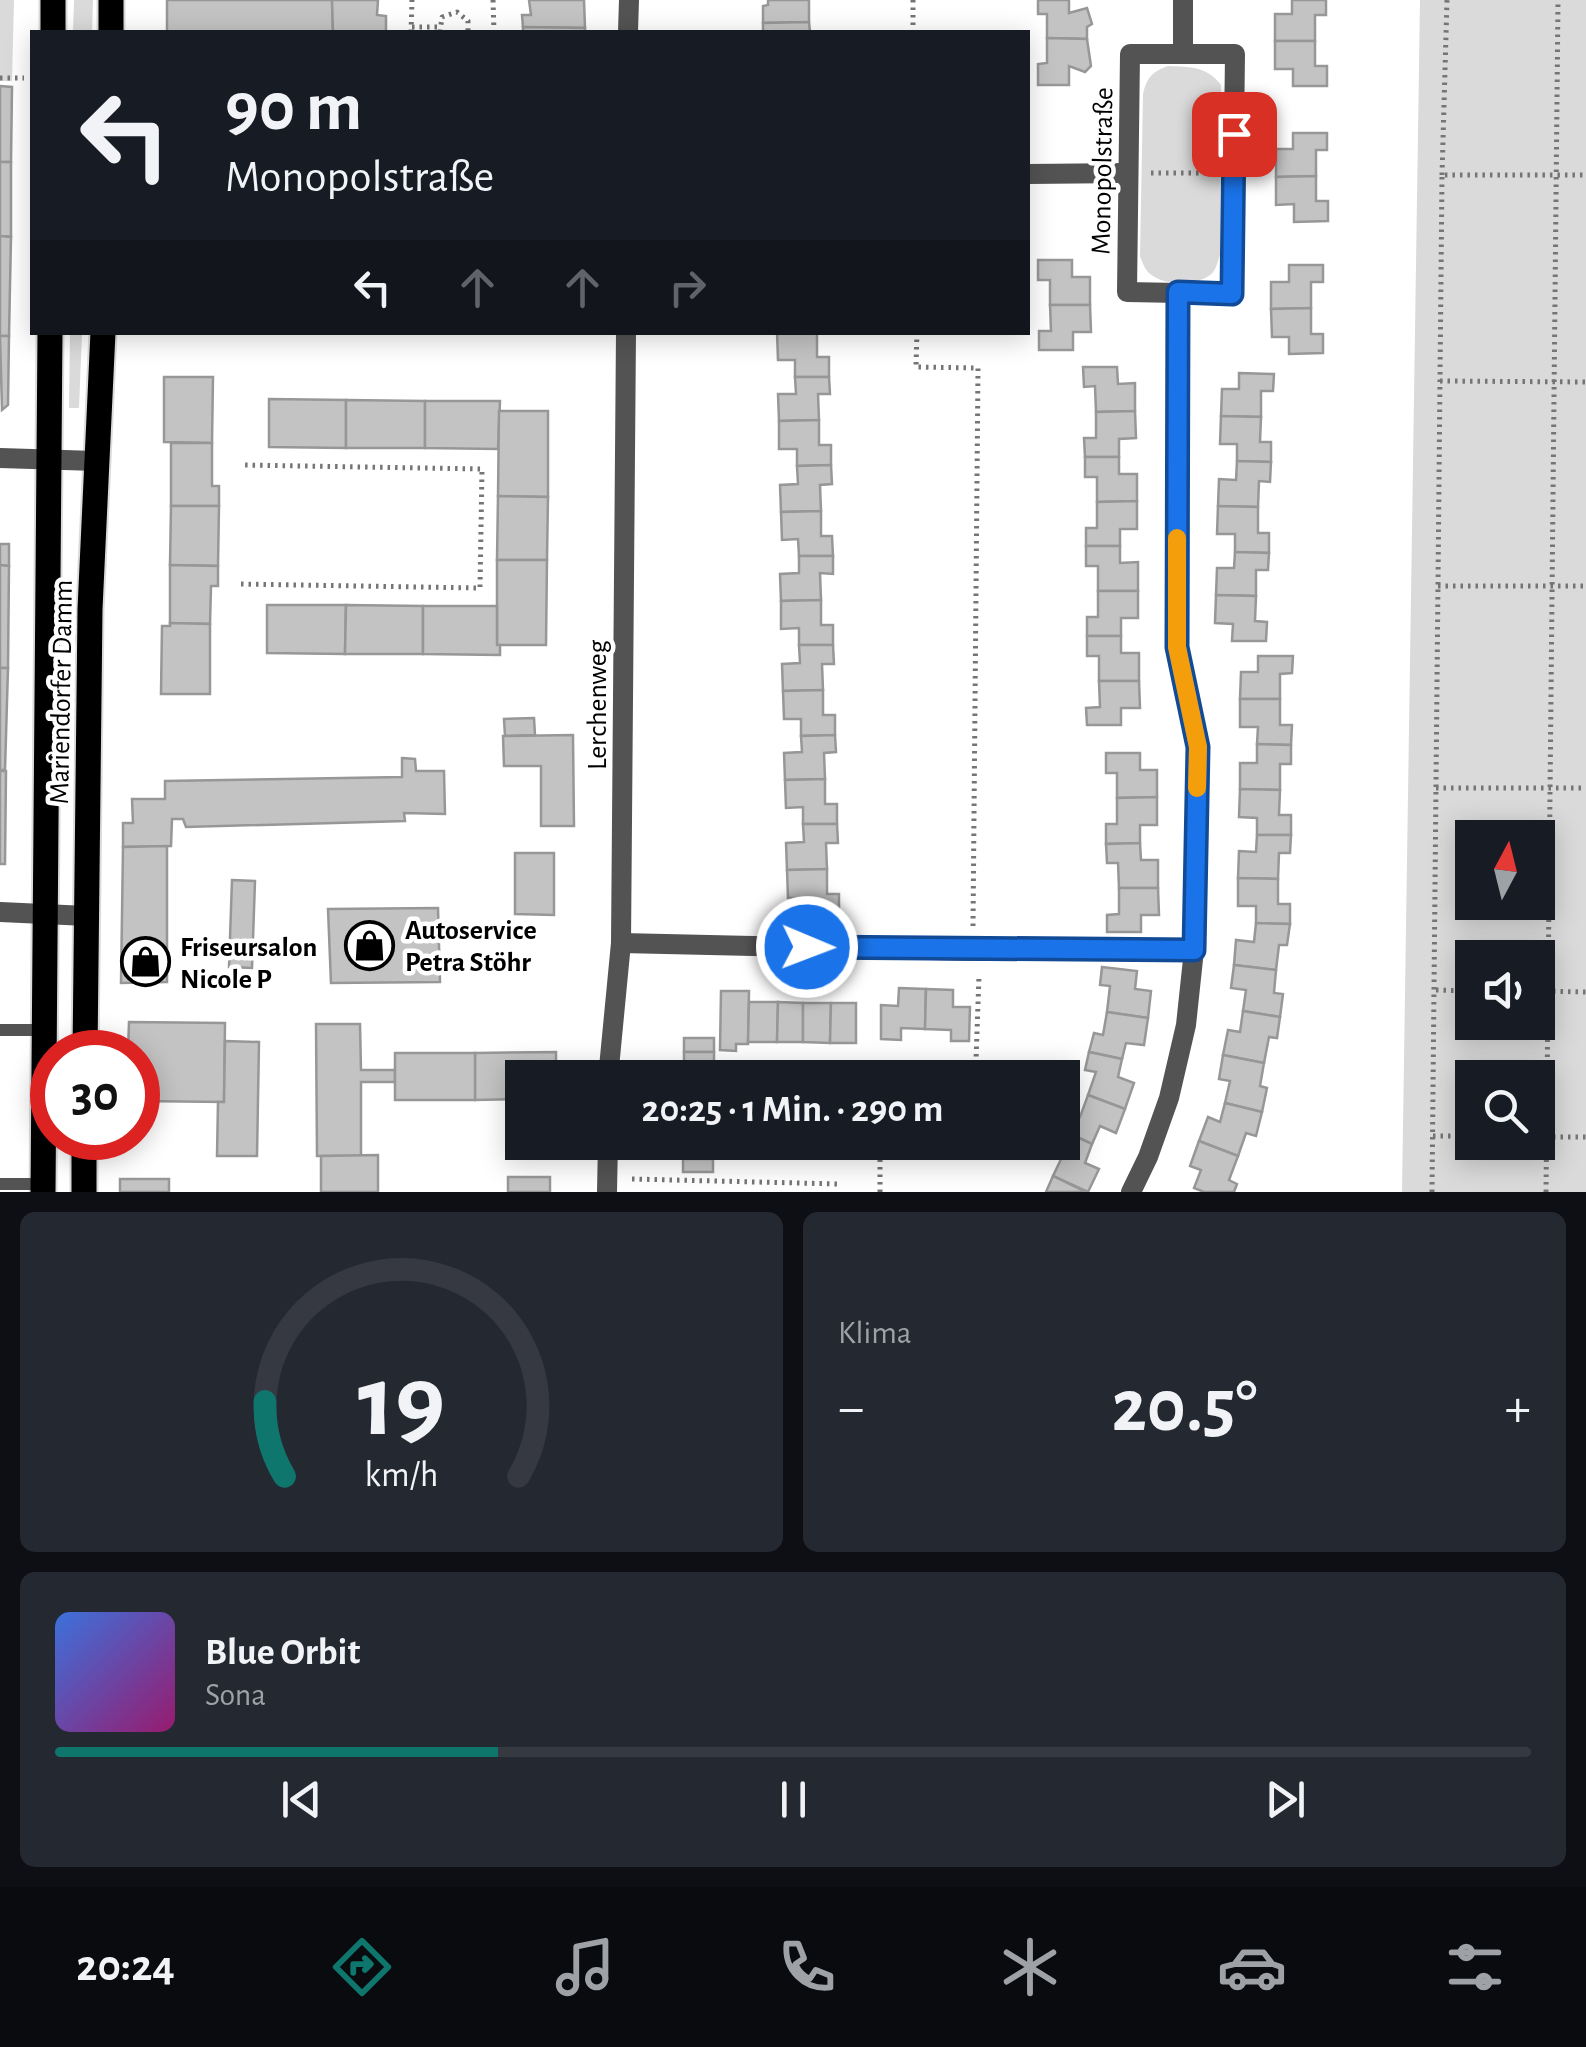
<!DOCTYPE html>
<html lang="de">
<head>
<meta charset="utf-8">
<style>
  body { margin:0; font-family:"Alegreya Sans",sans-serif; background:#242831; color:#f1f3f6; height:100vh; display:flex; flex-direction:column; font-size:38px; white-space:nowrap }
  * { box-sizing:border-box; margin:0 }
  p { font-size:32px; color:#9ea1a6 }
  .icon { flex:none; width:55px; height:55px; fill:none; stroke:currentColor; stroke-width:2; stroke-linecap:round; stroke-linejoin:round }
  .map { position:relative; height:1192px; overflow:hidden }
  .details { display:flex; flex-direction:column; gap:20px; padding:20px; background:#0d0f14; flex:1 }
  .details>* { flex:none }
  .guide { position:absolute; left:30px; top:30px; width:1000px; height:305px; border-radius:0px; box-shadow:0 5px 25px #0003; background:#171b24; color:#f1f3f6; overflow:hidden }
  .needle { width:65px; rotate:7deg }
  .tools { position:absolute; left:1455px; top:820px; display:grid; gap:20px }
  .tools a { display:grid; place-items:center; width:100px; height:100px; border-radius:0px; background:#171b24; box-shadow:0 5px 25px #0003; font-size:50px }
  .speed { position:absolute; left:30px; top:1030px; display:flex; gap:20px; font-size:50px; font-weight:700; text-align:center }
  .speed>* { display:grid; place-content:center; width:130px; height:130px; border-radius:50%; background:#171b24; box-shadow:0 5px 25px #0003; line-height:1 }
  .speed .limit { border:15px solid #d22; background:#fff; color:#111 }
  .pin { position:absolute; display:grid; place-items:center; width:85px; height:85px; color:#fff; margin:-42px; border-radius:20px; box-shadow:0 5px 15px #0006 }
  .me { position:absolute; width:110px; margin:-55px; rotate:91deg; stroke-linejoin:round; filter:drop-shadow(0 0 8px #0008) }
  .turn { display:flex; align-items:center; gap:35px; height:210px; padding:0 30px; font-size:45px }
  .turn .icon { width:130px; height:130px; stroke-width:2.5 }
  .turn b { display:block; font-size:70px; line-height:85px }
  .lanes { display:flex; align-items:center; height:95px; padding:0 30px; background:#0003; justify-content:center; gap:50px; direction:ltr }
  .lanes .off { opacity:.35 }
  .big { font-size:75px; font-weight:600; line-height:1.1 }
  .details .tile { flex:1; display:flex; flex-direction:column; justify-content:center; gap:15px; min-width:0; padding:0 35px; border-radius:15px; background:#242831 }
  .details .dial { align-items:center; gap:0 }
  .dial svg { height:260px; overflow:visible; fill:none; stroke:#363941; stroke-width:7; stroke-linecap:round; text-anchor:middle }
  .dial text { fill:#f1f3f6; stroke:none }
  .song { display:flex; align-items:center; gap:30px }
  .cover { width:120px; height:120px; border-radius:15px; background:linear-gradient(135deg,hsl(220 70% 55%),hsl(320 70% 35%)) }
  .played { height:10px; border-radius:5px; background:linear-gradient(90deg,#0f766e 30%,#363941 30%) }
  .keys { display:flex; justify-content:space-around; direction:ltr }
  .heat { display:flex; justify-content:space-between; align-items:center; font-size:55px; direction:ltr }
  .details .tiles { flex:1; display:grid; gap:20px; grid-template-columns:1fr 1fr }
  .tile:last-child { grid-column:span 2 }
  .trip { position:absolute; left:505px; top:1060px; width:575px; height:100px; border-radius:0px; background:#171b24; box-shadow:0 5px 25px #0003; font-weight:600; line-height:100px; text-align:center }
  .tab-bar { display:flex; height:160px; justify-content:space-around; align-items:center; background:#090b0e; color:#9ea1a6 }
  .tab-bar .icon { width:70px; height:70px }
  .tab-bar .active { color:#0f766e }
  .tab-bar b { font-size:45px; color:#f1f3f6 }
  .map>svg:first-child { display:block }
  .green { fill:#dadada; fill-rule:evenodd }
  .building { fill:#c3c3c3; stroke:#979797; stroke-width:2.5 }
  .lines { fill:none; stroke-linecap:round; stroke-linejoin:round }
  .primary-casing { stroke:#dbdbdb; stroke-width:29 }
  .path { stroke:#757575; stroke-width:5; stroke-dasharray:2.5 5; stroke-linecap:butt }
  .lane { stroke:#535353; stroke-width:12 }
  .street { stroke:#535353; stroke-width:20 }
  .primary { stroke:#000; stroke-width:25 }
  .route-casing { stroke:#114b97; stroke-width:25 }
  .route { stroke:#1a73e8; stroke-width:18 }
  .slow { stroke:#f59e0b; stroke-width:18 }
  .labels { text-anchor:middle; stroke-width:9; stroke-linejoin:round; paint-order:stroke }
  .street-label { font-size:28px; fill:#000; stroke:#fff }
  .poi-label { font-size:28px; font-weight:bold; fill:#000; stroke:#fff; text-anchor:start }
</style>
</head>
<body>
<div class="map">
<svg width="1586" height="1192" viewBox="0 0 1586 1192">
  <rect width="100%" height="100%" fill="#fff"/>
  <g class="green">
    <polygon points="0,0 14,0 12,81 0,81"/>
    <polygon points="74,0 93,0 92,32 73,32"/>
    <path d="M1420 0H1586V1192H1402ZM1472 838H1538V902H1472ZM1472 958H1538V1022H1472ZM1472 1078H1538V1142H1472Z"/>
    <path d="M1168 66C1190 67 1207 66 1221 85L1220 255C1218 260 1217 266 1214 271 1203 286 1167 286 1153 276 1145 271 1143 264 1140 256L1143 94C1147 77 1152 72 1168 66Z"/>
    <polygon points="70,333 82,333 79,408 69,408"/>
  </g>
  <g class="building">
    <polygon points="167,0 332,0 333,32 167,32"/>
    <polygon points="332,0 378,0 377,15 386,16 386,32 333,32"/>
    <polygon points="529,0 584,0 585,28 523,27 522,15 531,15"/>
    <polygon points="768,0 809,0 809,22 763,23 763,6 768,5"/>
    <polygon points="1038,0 1069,0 1069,13 1087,8 1092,24 1087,27 1087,39 1047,38 1047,14 1038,14"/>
    <polygon points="1292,0 1326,0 1326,15 1315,15 1315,41 1275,41 1275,14 1292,14"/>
    <polygon points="809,22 810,32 763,32 763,23"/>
    <polygon points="523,27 585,28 585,32 523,32"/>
    <polygon points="1047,38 1087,39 1091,66 1085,72 1069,66 1069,85 1038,85 1038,64 1047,63"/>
    <polygon points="1275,41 1315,41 1315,66 1327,66 1327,86 1293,86 1293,69 1275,69"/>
    <polygon points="0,86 12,87 11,162 0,162"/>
    <polygon points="1293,133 1327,133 1327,150 1316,150 1316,176 1276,177 1276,149 1293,149"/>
    <polygon points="0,162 11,162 11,237 0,236"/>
    <polygon points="1316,176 1316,201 1328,201 1328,221 1294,222 1294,204 1276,205 1276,177"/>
    <polygon points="0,236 11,237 9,336 0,336"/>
    <polygon points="1038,260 1072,260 1072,277 1090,277 1090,305 1050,305 1050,280 1038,280"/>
    <polygon points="1289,265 1323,265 1323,282 1311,282 1311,308 1271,309 1271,282 1289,282"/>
    <polygon points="1050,305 1090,305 1091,332 1073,332 1073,350 1039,350 1039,331 1051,331"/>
    <polygon points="1311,308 1311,334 1323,334 1323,353 1289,354 1289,337 1272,337 1271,309"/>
    <polygon points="777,332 817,332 817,357 829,357 829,377 795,377 795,360 778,360"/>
    <polygon points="0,336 9,336 8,405 2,410"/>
    <polygon points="1083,367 1117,367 1118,384 1135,383 1135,411 1096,412 1095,386 1084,387"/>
    <polygon points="1239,373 1274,374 1273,391 1261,391 1261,417 1221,416 1222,389 1239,389"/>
    <polygon points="164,377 213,377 212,443 164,442"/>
    <polygon points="795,377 829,377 830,394 818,394 819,420 779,421 778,394 796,394"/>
    <polygon points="269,399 346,400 346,448 269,447"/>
    <polygon points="346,400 425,401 425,448 346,448"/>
    <polygon points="425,401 500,401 498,449 425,448"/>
    <polygon points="499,411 548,411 548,497 498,496"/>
    <polygon points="1135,411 1136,438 1119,439 1119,457 1085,457 1084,438 1096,438 1096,412"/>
    <polygon points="1221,416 1261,417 1260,442 1271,442 1271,462 1237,461 1237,444 1220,444"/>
    <polygon points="819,420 819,445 831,445 831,465 797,466 797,449 779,449 779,421"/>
    <polygon points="171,443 212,443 212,486 219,486 219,506 171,506"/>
    <polygon points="1085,457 1119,457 1119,474 1137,474 1137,501 1097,502 1097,477 1085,477"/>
    <polygon points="1237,461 1271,462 1270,482 1259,481 1258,507 1218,506 1219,479 1236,480"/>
    <polygon points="831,465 832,484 820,485 821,511 781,512 780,485 798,484 797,466"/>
    <polygon points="498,496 548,497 547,560 497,560"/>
    <polygon points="1137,501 1137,529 1120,529 1120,546 1086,546 1086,528 1097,528 1097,502"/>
    <polygon points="171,506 219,506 218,566 170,565"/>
    <polygon points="1218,506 1258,507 1258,533 1269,533 1269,553 1235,552 1235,534 1217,534"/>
    <polygon points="821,511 821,536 832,536 833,556 799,556 798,539 782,540 781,512"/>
    <polygon points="0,544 9,544 9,566 0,565"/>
    <polygon points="1086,546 1120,546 1120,563 1138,562 1138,591 1098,591 1098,566 1086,566"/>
    <polygon points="1235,552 1269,553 1268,570 1256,570 1256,596 1216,595 1217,568 1234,568"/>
    <polygon points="799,556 833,556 833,574 820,573 821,600 781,601 780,574 799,573"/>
    <polygon points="497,560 547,560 546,645 497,645"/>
    <polygon points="0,565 9,566 8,668 0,668"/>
    <polygon points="170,565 218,566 218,586 211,586 210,624 170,623"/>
    <polygon points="1098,591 1138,591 1138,618 1121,618 1121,636 1087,636 1087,617 1098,617"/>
    <polygon points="1216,595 1256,596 1255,621 1267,622 1266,641 1232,641 1233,624 1215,623"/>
    <polygon points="821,600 821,625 833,625 833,645 799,645 799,628 781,629 781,601"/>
    <polygon points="267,605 346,605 345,654 267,653"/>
    <polygon points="346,605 423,606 423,654 345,654"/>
    <polygon points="423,606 497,606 497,645 500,645 500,655 423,654"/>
    <polygon points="170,623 210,624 210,694 161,694 162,626 170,626"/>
    <polygon points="1087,636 1121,636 1121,653 1139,653 1139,681 1099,681 1099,656 1087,656"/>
    <polygon points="799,645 833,645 834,664 822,664 823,690 783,691 782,664 800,663"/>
    <polygon points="1258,656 1293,656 1292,673 1280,674 1280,699 1240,699 1241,672 1258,672"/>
    <polygon points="0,668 8,668 5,770 0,770"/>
    <polygon points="1099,681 1139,681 1140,708 1121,708 1121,725 1087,725 1086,708 1100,707"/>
    <polygon points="823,690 823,715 835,715 835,735 801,736 801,719 784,719 783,691"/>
    <polygon points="1240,699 1280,699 1280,725 1292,725 1291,745 1257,744 1258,727 1240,727"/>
    <polygon points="534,718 535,735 505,736 504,719"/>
    <polygon points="573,735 574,826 541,826 541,766 504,766 503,736"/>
    <polygon points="835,735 836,752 824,753 825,779 785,780 784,753 802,752 801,736"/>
    <polygon points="1257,744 1291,745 1291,764 1280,764 1280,790 1240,789 1240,763 1257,763"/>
    <polygon points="1106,753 1140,753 1140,770 1157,770 1157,797 1117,798 1117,773 1106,773"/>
    <polygon points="402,758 415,759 416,771 444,771 445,814 404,813 405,821 186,827 183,819 172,819 171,846 123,847 123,823 133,823 132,799 165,799 165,781 402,777"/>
    <polygon points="0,771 6,771 5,864 0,864"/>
    <polygon points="825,779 825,804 837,804 837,824 803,824 803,807 786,808 785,780"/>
    <polygon points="1240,789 1280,790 1279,815 1291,815 1291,835 1257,835 1257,818 1239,817"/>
    <polygon points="1157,797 1157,825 1140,825 1140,843 1106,844 1106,824 1117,824 1117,798"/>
    <polygon points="803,824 837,824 838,843 826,843 827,869 787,870 786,843 804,842"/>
    <polygon points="1257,835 1291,835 1290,853 1279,853 1278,879 1238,878 1239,851 1256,852"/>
    <polygon points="1140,843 1141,860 1158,860 1158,888 1119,888 1118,863 1107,863 1106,844"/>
    <polygon points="167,846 167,982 121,983 123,847"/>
    <polygon points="515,853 554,853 554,915 515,914"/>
    <polygon points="827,869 827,894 839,894 839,914 806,915 805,898 788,898 787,870"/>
    <polygon points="1238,878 1278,879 1278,904 1290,904 1290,924 1256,923 1256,906 1238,906"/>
    <polygon points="232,880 255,881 252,968 229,967"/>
    <polygon points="1119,888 1158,888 1159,915 1141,915 1141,932 1107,932 1107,915 1119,914"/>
    <polygon points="438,908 440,982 331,983 328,909"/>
    <polygon points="1256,923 1290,924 1287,945 1279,945 1276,970 1234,965 1236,940 1254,942"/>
    <polygon points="1234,965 1276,970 1274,993 1283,994 1280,1017 1243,1011 1246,990 1231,988"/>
    <polygon points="1102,967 1137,971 1135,989 1151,991 1148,1018 1107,1012 1110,986 1100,985"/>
    <polygon points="899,988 926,989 925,1029 901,1028 901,1040 881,1039 881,1005 898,1006"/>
    <polygon points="926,989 953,990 953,1007 970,1007 969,1041 951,1041 951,1030 925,1029"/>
    <polygon points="721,991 749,991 748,1044 736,1044 736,1051 720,1050"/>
    <polygon points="749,1002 778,1002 777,1042 748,1042"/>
    <polygon points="778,1002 803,1003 803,1042 777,1042"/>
    <polygon points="803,1003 831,1003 830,1043 803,1042"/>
    <polygon points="831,1003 856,1003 856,1043 830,1043"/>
    <polygon points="1243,1011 1280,1017 1277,1038 1269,1037 1264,1063 1223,1055 1228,1030 1240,1032"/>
    <polygon points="1107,1012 1148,1018 1144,1045 1126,1043 1122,1059 1089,1052 1094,1033 1103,1035"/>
    <polygon points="129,1022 225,1023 224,1102 138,1101 138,1052 128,1052"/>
    <polygon points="316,1024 360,1024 361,1070 395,1070 395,1082 361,1082 361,1156 317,1156"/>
    <rect x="684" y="1038" width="30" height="14"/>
    <polygon points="225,1041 259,1042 257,1156 217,1156 218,1102 224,1102"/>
    <polygon points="556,1052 556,1078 522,1078 522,1099 475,1100 475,1053"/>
    <rect x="684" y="1052" width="30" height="13"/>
    <polygon points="1089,1052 1122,1059 1118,1077 1134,1083 1125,1109 1088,1095 1096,1072 1085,1070"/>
    <rect x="395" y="1053" width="80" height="47"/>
    <polygon points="1223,1055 1264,1063 1260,1086 1267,1088 1262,1112 1225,1103 1230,1081 1219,1079"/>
    <rect x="684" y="1065" width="30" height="13"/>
    <polygon points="1088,1095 1125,1109 1116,1133 1100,1126 1092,1144 1062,1130 1069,1113 1080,1117"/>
    <polygon points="1225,1103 1262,1112 1256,1136 1246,1133 1238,1156 1199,1141 1208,1117 1220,1122"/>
    <polygon points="1062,1130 1092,1144 1085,1163 1099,1169 1088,1192 1053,1176 1064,1153 1054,1149 1057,1142 1062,1142"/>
    <polygon points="1199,1141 1238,1156 1229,1180 1237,1184 1234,1192 1204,1192 1194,1188 1201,1170 1190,1166"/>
    <polygon points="683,1145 713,1146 713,1159 683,1159"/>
    <polygon points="378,1155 378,1192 321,1192 321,1156"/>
    <rect x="683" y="1159" width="30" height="13"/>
    <polygon points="1053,1176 1086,1192 1046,1192"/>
    <rect x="508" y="1177" width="42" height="15"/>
    <rect x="120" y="1179" width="49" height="13"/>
  </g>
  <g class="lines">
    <defs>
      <g id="primary">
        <polyline points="53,32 53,0"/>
        <polyline points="111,32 111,0"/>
        <polyline points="85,1052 90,609 103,332"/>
        <polyline points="43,1192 50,332"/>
        <polyline points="84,1192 84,1138"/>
      </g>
    </defs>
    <use href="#primary" class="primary-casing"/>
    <g class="path">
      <polyline points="493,0 494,32"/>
      <polyline points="913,0 913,32"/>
      <polyline points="412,27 439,27"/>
      <polyline points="411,32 412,0"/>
      <polyline points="440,32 442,17 457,12 468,21 468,32"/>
      <polyline points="0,78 24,78"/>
      <polyline points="1151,173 1210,173"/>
      <polyline points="1442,175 1447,0"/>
      <polyline points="917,332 916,367 978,368 973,927"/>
      <polyline points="1440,381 1586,382"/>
      <polyline points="241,584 480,588 482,469 243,465"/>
      <polyline points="1438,586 1586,586"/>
      <polyline points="1436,788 1586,788"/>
      <polyline points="1436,990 1472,991"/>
      <polyline points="1538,991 1586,992"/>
      <polyline points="970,1078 976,1060 979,976"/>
      <polyline points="1433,1136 1472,1136"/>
      <polyline points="1538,1137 1586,1137"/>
      <polyline points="632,1179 839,1184"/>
      <polyline points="880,1192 880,1142"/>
      <polyline points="1432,1192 1442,175 1586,175"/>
      <polyline points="1546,1192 1558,0"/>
    </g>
    <g class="lane">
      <polyline points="0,1030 45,1030"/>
      <polyline points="0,1184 43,1184"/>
    </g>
    <g class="street">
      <polyline points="628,32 629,0"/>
      <polygon points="1130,54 1235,54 1232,294 1127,292"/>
      <polyline points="1183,54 1183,0"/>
      <polyline points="1028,174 1128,173"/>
      <polyline points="0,458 96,461"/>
      <polyline points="0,912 87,916"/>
      <polyline points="621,943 976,951 1194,950"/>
      <polyline points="608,1078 621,943 626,332"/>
      <polyline points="607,1192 608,1142"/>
      <polyline points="1131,1192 1148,1157 1169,1098 1186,1025 1194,950 1198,747 1177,647 1178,292"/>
    </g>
    <use href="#primary" class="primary"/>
  </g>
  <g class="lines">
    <defs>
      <polyline id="route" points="807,947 1194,950 1198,747 1177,647 1178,292 1232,294 1234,134"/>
    </defs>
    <use href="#route" class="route-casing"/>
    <use href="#route" class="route"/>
    <polyline class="slow" points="1177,538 1177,647 1198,747 1197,788"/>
  </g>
  <defs>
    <symbol id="shop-ring" viewBox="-11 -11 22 22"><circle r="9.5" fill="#fff" stroke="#000" stroke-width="1.5"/><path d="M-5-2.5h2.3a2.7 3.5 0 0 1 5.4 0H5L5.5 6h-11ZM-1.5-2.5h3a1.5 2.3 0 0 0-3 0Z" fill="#000"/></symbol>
  </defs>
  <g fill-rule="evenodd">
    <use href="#shop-ring" x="342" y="918" width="55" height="55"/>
    <use href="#shop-ring" x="118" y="934" width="55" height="55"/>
  </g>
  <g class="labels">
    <g class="street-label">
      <text transform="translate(1101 171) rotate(-89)" y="10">Monopolstraße</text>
      <text transform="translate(60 692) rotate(-89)" y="10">Mariendorfer Damm</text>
      <text transform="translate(596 705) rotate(-90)" y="10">Lerchenweg</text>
    </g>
    <g class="poi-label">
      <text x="405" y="939">Autoservice<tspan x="405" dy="32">Petra Stöhr</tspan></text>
      <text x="180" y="956">Friseursalon<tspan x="180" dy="32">Nicole P</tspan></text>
    </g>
  </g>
</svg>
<div class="tools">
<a><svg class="needle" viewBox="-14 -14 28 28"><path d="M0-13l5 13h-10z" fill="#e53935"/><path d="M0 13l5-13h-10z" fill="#9ea1a6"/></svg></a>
<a><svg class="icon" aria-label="sound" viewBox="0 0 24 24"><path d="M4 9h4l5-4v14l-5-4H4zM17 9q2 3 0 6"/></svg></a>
<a><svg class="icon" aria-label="search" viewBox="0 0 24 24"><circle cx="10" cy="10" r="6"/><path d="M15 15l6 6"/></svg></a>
</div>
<div class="speed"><div class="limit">30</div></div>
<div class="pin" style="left:1234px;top:134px;background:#d93025"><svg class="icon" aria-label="arrive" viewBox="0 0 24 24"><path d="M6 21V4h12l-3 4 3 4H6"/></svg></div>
<svg class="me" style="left:807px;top:947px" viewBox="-20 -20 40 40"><circle r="17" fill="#1a73e8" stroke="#fff" stroke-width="3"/><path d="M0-11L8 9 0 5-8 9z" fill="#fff"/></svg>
<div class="trip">20:25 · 1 Min. · 290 m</div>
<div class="guide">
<div class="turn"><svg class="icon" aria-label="left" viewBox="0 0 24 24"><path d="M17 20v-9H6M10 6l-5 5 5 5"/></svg><div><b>90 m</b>Monopolstraße</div></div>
<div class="lanes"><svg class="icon" aria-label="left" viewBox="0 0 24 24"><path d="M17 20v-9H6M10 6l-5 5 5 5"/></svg><svg class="icon off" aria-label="ahead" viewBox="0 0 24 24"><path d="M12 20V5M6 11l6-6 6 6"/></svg><svg class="icon off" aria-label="ahead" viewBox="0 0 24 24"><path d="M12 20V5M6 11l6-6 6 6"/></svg><svg class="icon off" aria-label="right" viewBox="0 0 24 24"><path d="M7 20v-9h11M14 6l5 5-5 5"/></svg></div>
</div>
</div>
<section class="details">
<div class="tiles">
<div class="tile dial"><svg viewBox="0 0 100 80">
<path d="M14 69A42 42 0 1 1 86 69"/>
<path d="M14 69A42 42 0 0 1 8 46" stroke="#0f766e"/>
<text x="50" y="56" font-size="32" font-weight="700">19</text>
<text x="50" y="72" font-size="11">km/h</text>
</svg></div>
<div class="tile"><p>Klima</p>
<div class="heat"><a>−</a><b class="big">20.5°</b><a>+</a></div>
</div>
<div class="tile">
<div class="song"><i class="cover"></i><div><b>Blue Orbit</b><p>Sona</p></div></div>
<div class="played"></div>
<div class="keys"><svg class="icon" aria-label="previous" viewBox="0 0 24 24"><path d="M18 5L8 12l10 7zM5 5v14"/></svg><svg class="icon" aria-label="pause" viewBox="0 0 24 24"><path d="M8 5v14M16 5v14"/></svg><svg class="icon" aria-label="next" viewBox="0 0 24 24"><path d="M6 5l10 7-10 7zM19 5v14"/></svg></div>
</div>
</div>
</section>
<nav class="tab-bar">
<b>20:24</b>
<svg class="icon active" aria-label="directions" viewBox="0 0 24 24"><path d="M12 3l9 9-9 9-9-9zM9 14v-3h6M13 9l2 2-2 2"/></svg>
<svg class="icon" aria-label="music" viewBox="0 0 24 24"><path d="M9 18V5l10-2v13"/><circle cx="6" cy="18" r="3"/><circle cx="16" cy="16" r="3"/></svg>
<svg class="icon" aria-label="phone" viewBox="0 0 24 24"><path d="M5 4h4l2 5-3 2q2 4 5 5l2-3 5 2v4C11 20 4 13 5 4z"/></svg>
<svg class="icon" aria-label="climate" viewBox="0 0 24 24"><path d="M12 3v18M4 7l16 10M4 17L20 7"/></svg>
<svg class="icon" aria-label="car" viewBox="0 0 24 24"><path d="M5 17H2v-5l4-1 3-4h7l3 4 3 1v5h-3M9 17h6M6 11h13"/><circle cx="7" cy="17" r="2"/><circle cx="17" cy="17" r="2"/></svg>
<svg class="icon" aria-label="filters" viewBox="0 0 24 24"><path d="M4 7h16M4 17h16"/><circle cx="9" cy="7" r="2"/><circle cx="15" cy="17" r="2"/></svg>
</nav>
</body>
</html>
